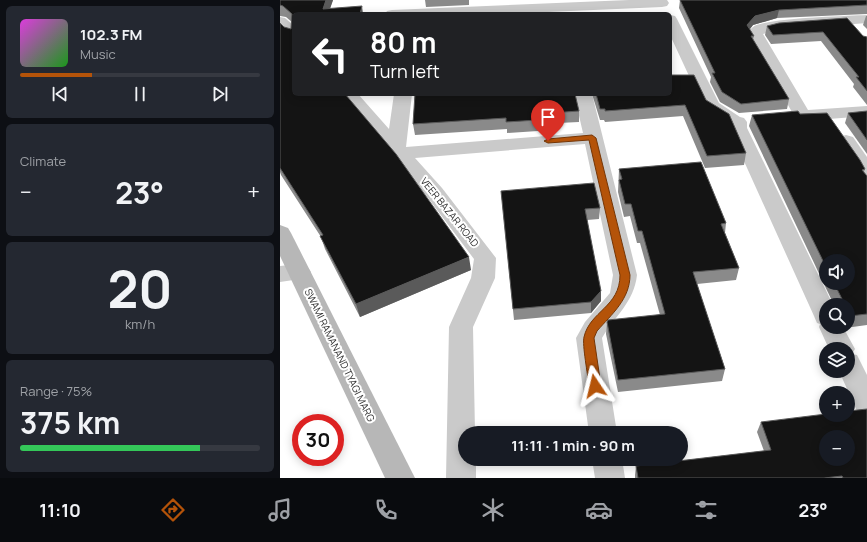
<!DOCTYPE html>
<html lang="en">
<head>
<meta charset="utf-8">
<style>
  body { margin:0; font-family:Manrope,sans-serif; background:#242831; color:#f1f3f6; height:100vh; display:flex; flex-direction:column; font-size:15px; white-space:nowrap }
  * { box-sizing:border-box; margin:0 }
  p { font-size:13px; color:#9ea1a6 }
  .icon { flex:none; width:22px; height:22px; fill:none; stroke:currentColor; stroke-width:2; stroke-linecap:round; stroke-linejoin:round }
  .map { position:relative; flex:1; overflow:hidden }
  .details { display:flex; flex-direction:column; gap:6px; padding:6px; background:#0d0f14; width:280px }
  .details>* { flex:none }
  .top-card { position:absolute; left:12px; top:12px; width:380px; height:84px; border-radius:6px; box-shadow:0 2px 10px #0003; background:#202124; color:#fff; overflow:hidden }
  .tools { position:absolute; left:539px; top:254px; display:grid; gap:8px }
  .tools a { display:grid; place-items:center; width:36px; height:36px; border-radius:50%; background:#171b24; box-shadow:0 2px 10px #0003; font-size:20px }
  .speed { position:absolute; left:12px; top:414px; display:flex; gap:8px; font-size:20px; font-weight:700; text-align:center }
  .speed>* { display:grid; place-content:center; width:52px; height:52px; border-radius:50%; background:#171b24; box-shadow:0 2px 10px #0003; line-height:1 }
  .speed .limit { border:6px solid #d22; background:#fff; color:#111 }
  .pin { position:absolute; display:grid; place-items:center; width:34px; height:34px; color:#fff; margin:-41px -17px; border-radius:50% 50% 50% 0; rotate:-45deg; box-shadow:0 0 4px #0007 }
  .pin .icon { rotate:45deg }
  .me { position:absolute; width:44px; margin:-22px; rotate:350deg; stroke-linejoin:round; filter:drop-shadow(0 0 3px #0008) }
  .turn { display:flex; align-items:center; gap:14px; height:84px; padding:0 12px; font-size:18px }
  .turn .icon { width:52px; height:52px; stroke-width:2.5 }
  .turn b { display:block; font-size:28px; line-height:34px }
  .big { font-size:30px; font-weight:700; line-height:1.1 }
  .details .card { flex:1; display:flex; flex-direction:column; justify-content:center; gap:6px; min-width:0; padding:0 14px; border-radius:6px; background:#242831 }
  .details .dial { align-items:center; gap:0 }
  .dial b { font-size:52px; line-height:1 }
  .song { display:flex; align-items:center; gap:12px }
  .cover { width:48px; height:48px; border-radius:6px; background:linear-gradient(135deg,hsl(300 70% 55%),hsl(120 70% 35%)) }
  .played { height:4px; border-radius:2px; background:linear-gradient(90deg,#b45309 30%,#363941 30%) }
  .keys { display:flex; justify-content:space-around; direction:ltr }
  .heat { display:flex; justify-content:space-between; align-items:center; font-size:22px; direction:ltr }
  .charge { height:6px; border-radius:3px; background:linear-gradient(90deg,#34c759 75%,#363941 0) }
  .trip { position:absolute; left:178px; top:426px; width:230px; height:40px; border-radius:20px; background:#171b24; box-shadow:0 2px 10px #0003; font-weight:700; line-height:40px; text-align:center }
  .tabs { display:flex; height:64px; justify-content:space-around; align-items:center; background:#090b0e; color:#9ea1a6 }
  .tabs .icon { width:28px; height:28px }
  .tabs .active { color:#b45309 }
  .tabs b { font-size:18px; color:#f1f3f6 }
  main { display:flex; flex:1; min-height:0 }
  .map>svg:first-child { display:block }
  .lines { fill:none; stroke-linecap:round; stroke-linejoin:round }
  .street { fill:#cacaca; fill-rule:evenodd }
  .secondary { fill:#b7b7b7; fill-rule:evenodd }
  .wall { fill:#8a8a8a; fill-rule:evenodd }
  .shaded-wall { fill:#5a5a5a }
  .building { fill:#141414; stroke:#5a5a5a; fill-rule:evenodd }
  .route { fill:#b45309; stroke:#753606 }
  .labels { text-anchor:middle; stroke-width:4; stroke-linejoin:round; paint-order:stroke }
  .street-label { font-size:10px; fill:#2d2d2d; stroke:#fff }
</style>
</head>
<body>
<main>
<section class="details">
<div class="card">
<div class="song"><i class="cover"></i><div><b>102.3 FM</b><p>Music</p></div></div>
<div class="played"></div>
<div class="keys"><svg class="icon" aria-label="previous" viewBox="0 0 24 24"><path d="M18 5L8 12l10 7zM5 5v14"/></svg><svg class="icon" aria-label="pause" viewBox="0 0 24 24"><path d="M8 5v14M16 5v14"/></svg><svg class="icon" aria-label="next" viewBox="0 0 24 24"><path d="M6 5l10 7-10 7zM19 5v14"/></svg></div>
</div>
<div class="card"><p>Climate</p>
<div class="heat"><a>−</a><b class="big">23°</b><a>+</a></div>
</div>
<div class="card dial"><b>20</b><p>km/h</p></div>
<div class="card"><p>Range · 75%</p><b class="big">375 km</b><div class="charge"></div></div>
</section>
<div class="map">
<svg width="587" height="478" viewBox="0 0 587 478">
  <rect width="100%" height="100%" fill="#fff"/>
  <g class="lines">
    <g class="street">
      <polygon points="349,0 387,0 389,3 387,6 382,7 220,14 105,14 107,11 112,10"/>
      <polygon points="390,15 395,16 397,19 439,103 460,117 464,118 467,122 467,128 553,305 546,305 546,327 563,327 575,349 572,354 577,355 587,375 587,415 577,411 559,371 568,371 568,349 549,349 539,327 540,324 537,323 534,316 449,128 449,124 426,110 423,106 390,35"/>
      <path d="M587 15V23L497 30 483 34 528 110 587 106V116L523 121 512 120 509 116 512 112 467 34C469 32 471 28 473 27 484 18 568 16 587 15Z"/>
      <polygon points="0,17 5,18 14,26 14,39 9,37 0,29"/>
      <path d="M60 94H78L109 129 114 94H132L126 147 303 133 294 94H312L357 275C354 302 335 316 322 338L337 433H309L296 338 305 322 330 293 333 275 305 144 135 158 162 188 216 258 215 278 193 327 195 433H185V459H196V478H166L169 327 191 278 194 259 148 198Z"/>
      <polygon points="566,135 573,137 587,157 587,177 580,175 557,141 559,137"/>
      <polygon points="19,264 27,266 31,272 27,278 0,282 0,266"/>
      <polygon points="312,459 342,459 345,478 315,478"/>
    </g>
    <polygon class="secondary" points="0,225 8,228 11,233 135,478 105,478 0,256"/>
  </g>
  <g class="wall">
    <polygon points="0,0 53,0 50,9 14,14 14,94 191,270 80,317 45,249 41,237 1,175 0,172 0,23 4,27 11,29 12,22 6,17 0,16"/>
    <polygon points="145,0 189,0 189,5 146,7"/>
    <polygon points="400,0 587,0 587,14 497,18 473,25 470,29 474,36 473,40 509,99 507,109 459,113 440,102 430,82 431,77 399,8"/>
    <polygon points="586,16 587,16 587,29 583,25"/>
    <polygon points="487,26 583,36 587,37 587,105 573,87 574,84 541,41 491,44 485,35"/>
    <polygon points="135,94 299,111 299,122 258,124 258,131 227,133 227,129 135,135 133,124"/>
    <polygon points="312,94 390,94 426,100 466,153 464,165 425,168 403,116 325,122 324,120 320,120"/>
    <polygon points="587,111 587,154 565,123 568,113"/>
    <path d="M520 114 585 169 584 172 587 176V325L565 328V327H568V305H554L469 126 472 115ZM546 261 568 283H546Z"/>
    <polygon points="339,169 446,223 445,233 459,268 456,280 417,284 445,369 442,381 338,392 326,334 327,322 380,315 360,243 357,243 350,216 344,217 338,192"/>
    <polygon points="221,191 320,208 319,219 307,220 321,301 311,313 234,320"/>
    <polygon points="481,422 587,478 355,478 355,475 356,466 484,451 477,432"/>
  </g>
  <g class="shaded-wall">
    <polygon points="46,0 53,0 48,14 43,9"/>
    <polygon points="82,6 83,14 80,14"/>
    <polygon points="499,10 497,18 473,25 466,34 467,25 475,16"/>
    <polygon points="189,257 191,270 80,317 76,304"/>
    <polygon points="321,291 321,301 311,313 311,302"/>
  </g>
  <g class="building">
    <polygon points="0,0 46,0 43,9 82,6 80,14 14,14 14,94 65,94 116,154 189,257 76,304 40,236 43,235 0,168 0,23 4,27 11,29 12,14 3,6 0,5"/>
    <polygon points="400,0 587,0 587,5 499,10 475,16 467,25 474,36 471,36 509,99 461,104 442,92 432,73 435,73"/>
    <polygon points="567,18 583,36 587,37 587,91 576,77 579,77 543,32 493,35 487,26 499,23"/>
    <polygon points="390,75 414,75 426,100 449,114 466,153 427,156 405,105 325,111 325,109 320,109 316,94 390,94"/>
    <polygon points="135,94 295,94 299,111 257,114 258,120 226,122 226,118 133,124"/>
    <polygon points="518,111 520,114 547,113 580,160 585,169 582,170 587,176 587,314 570,316 568,312 568,305 565,305 554,283 568,283 568,261 546,261 546,267 472,115"/>
    <polygon points="587,111 587,140 568,113"/>
    <polygon points="421,162 446,223 441,224 459,268 413,272 445,369 338,380 327,322 328,320 385,314 362,231 358,231 351,204 345,204 339,180 342,179 339,169"/>
    <polygon points="314,183 320,208 305,209 321,291 311,302 233,309 221,191"/>
    <path d="M587 409V478H563L562 476 544 478H358L356 466 491 450 481 422 546 414V415H568V411ZM546 437H568V459H546Z"/>
  </g>
  <path class="route" d="M312 135 316 138 350 275C350 299 332 314 317 331L314 338 321 386 319 389H311L309 386C308 375 302 345 304 337 310 311 340 307 340 275L309 140 268 143 264 141 268 139Z"/>
  <g class="labels">
    <g class="street-label">
      <text transform="translate(170 212) rotate(51)" y="4">VEER BAZAR ROAD</text>
      <text transform="translate(60 355) rotate(64)" y="4">SWAMI RAMANAND TYAGI MARG</text>
    </g>
  </g>
</svg>
<div class="tools">
<a><svg class="icon" aria-label="sound" viewBox="0 0 24 24"><path d="M4 9h4l5-4v14l-5-4H4zM17 9q2 3 0 6"/></svg></a>
<a><svg class="icon" aria-label="search" viewBox="0 0 24 24"><circle cx="10" cy="10" r="6"/><path d="M15 15l6 6"/></svg></a>
<a><svg class="icon" aria-label="layers" viewBox="0 0 24 24"><path d="M12 4l9 5-9 5-9-5zM3 14l9 5 9-5"/></svg></a>
<a>+</a>
<a>−</a>
</div>
<div class="speed"><div class="limit">30</div></div>
<div class="pin" style="left:268px;top:141px;background:#d93025"><svg class="icon" aria-label="arrive" viewBox="0 0 24 24"><path d="M6 21V4h12l-3 4 3 4H6"/></svg></div>
<svg class="me" style="left:315px;top:386px" viewBox="-20 -20 40 40"><path d="M0-17L14 15 0 8-14 15z" fill="#b45309" stroke="#fff" stroke-width="4"/></svg>
<div class="trip">11:11 · 1 min · 90 m</div>
<div class="top-card">
<div class="turn"><svg class="icon" aria-label="left" viewBox="0 0 24 24"><path d="M17 20v-9H6M10 6l-5 5 5 5"/></svg><div><b>80 m</b>Turn left</div></div>
</div>
</div>
</main>
<nav class="tabs">
<b>11:10</b>
<svg class="icon active" aria-label="directions" viewBox="0 0 24 24"><path d="M12 3l9 9-9 9-9-9zM9 14v-3h6M13 9l2 2-2 2"/></svg>
<svg class="icon" aria-label="music" viewBox="0 0 24 24"><path d="M9 18V5l10-2v13"/><circle cx="6" cy="18" r="3"/><circle cx="16" cy="16" r="3"/></svg>
<svg class="icon" aria-label="phone" viewBox="0 0 24 24"><path d="M5 4h4l2 5-3 2q2 4 5 5l2-3 5 2v4C11 20 4 13 5 4z"/></svg>
<svg class="icon" aria-label="climate" viewBox="0 0 24 24"><path d="M12 3v18M4 7l16 10M4 17L20 7"/></svg>
<svg class="icon" aria-label="car" viewBox="0 0 24 24"><path d="M5 17H2v-5l4-1 3-4h7l3 4 3 1v5h-3M9 17h6M6 11h13"/><circle cx="7" cy="17" r="2"/><circle cx="17" cy="17" r="2"/></svg>
<svg class="icon" aria-label="filters" viewBox="0 0 24 24"><path d="M4 7h16M4 17h16"/><circle cx="9" cy="7" r="2"/><circle cx="15" cy="17" r="2"/></svg>
<b>23°</b>
</nav>
</body>
</html>
